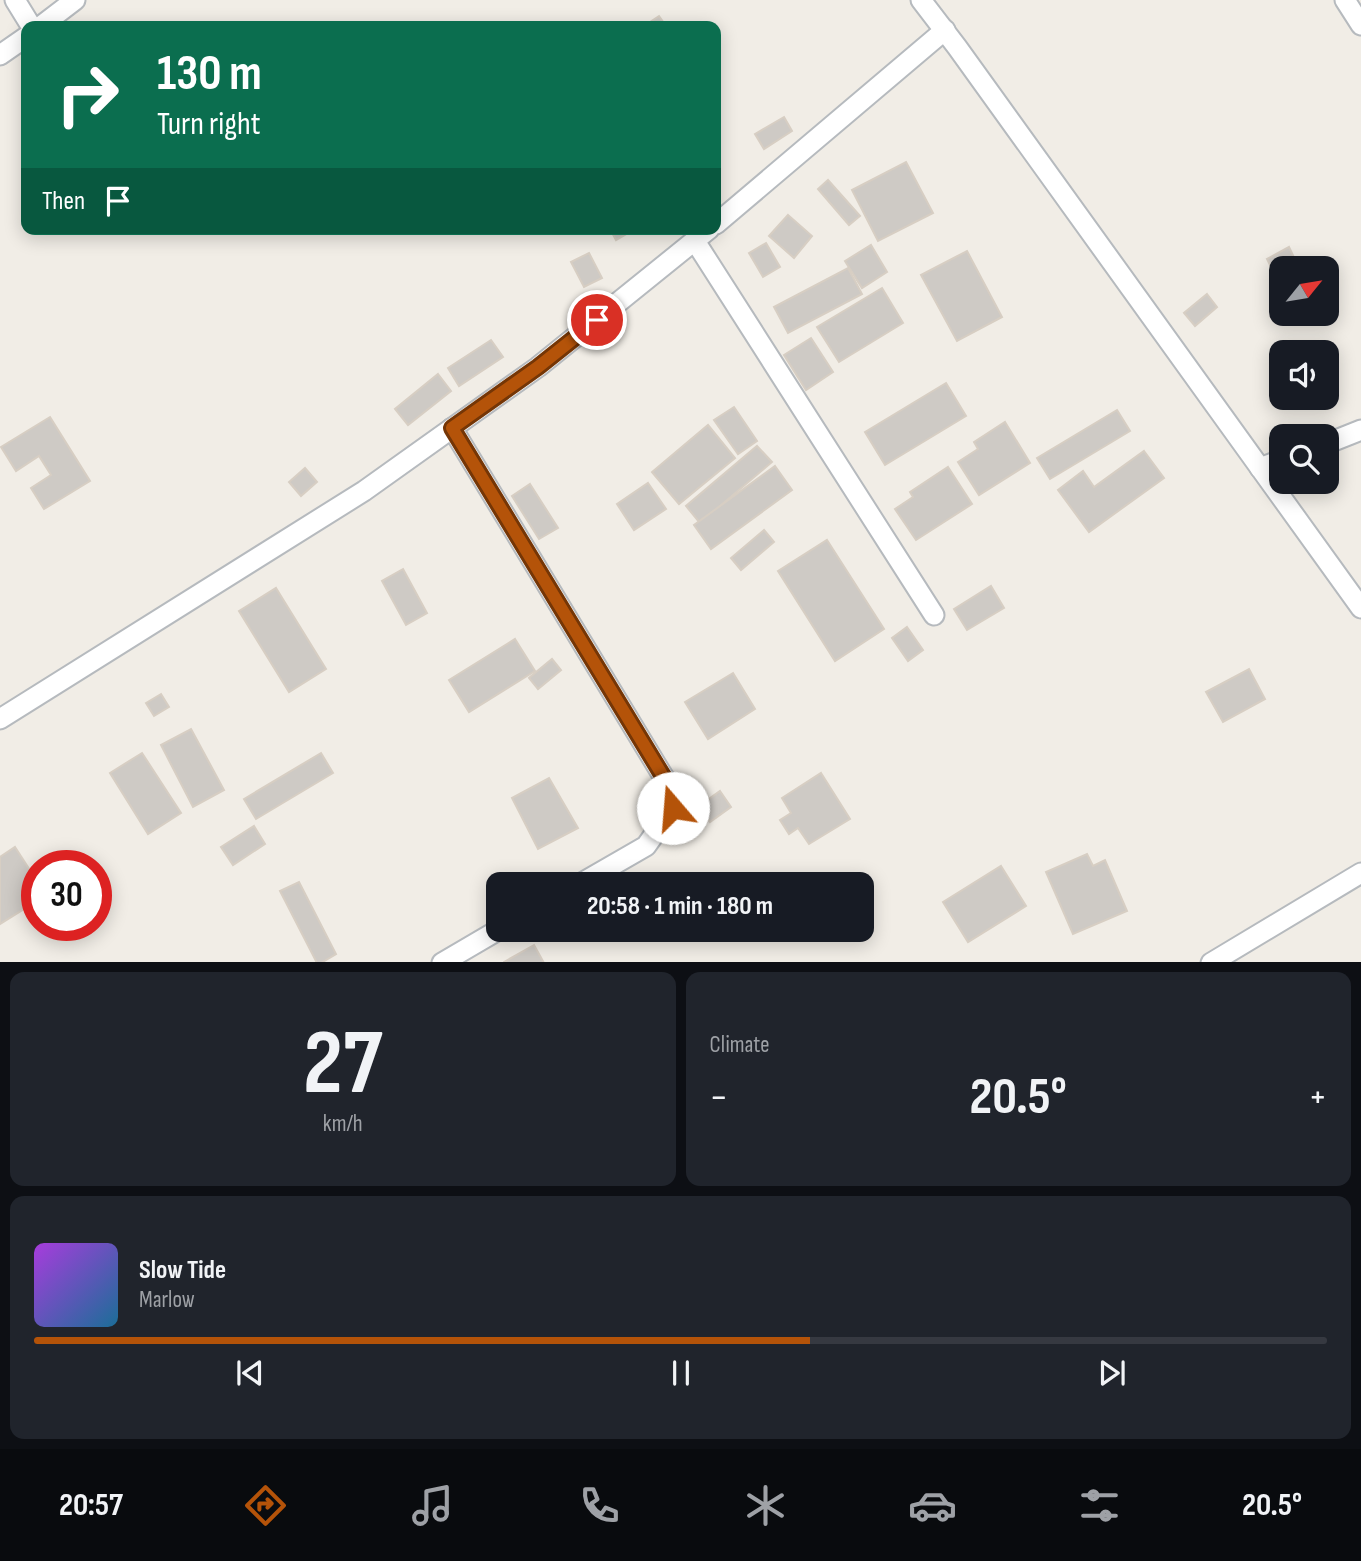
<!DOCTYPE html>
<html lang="en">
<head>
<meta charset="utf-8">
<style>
  body { margin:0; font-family:"Sofia Sans Condensed",sans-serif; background:#20242c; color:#f1f3f6; height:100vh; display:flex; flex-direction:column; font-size:26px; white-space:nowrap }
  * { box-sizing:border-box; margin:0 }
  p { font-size:23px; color:#9ea1a6 }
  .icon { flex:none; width:38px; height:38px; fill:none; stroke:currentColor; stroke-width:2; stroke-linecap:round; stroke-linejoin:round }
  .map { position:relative; height:962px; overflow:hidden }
  .details { display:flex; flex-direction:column; gap:10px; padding:10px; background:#0d0f14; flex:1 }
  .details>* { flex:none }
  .guide { position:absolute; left:21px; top:21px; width:700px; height:214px; border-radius:14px; box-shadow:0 4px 18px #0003; background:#0b6e4f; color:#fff; overflow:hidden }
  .needle { width:46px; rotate:60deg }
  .tools { position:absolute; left:1269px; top:256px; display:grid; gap:14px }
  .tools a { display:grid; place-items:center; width:70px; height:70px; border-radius:14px; background:#171b24; box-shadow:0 4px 18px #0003; font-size:35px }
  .speed { position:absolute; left:21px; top:850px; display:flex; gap:14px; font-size:35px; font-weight:700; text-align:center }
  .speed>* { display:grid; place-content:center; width:91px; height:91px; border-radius:50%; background:#171b24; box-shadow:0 4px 18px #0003; line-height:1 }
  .speed .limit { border:10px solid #d22; background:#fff; color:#111 }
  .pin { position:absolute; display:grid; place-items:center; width:60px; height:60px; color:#fff; margin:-30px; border:4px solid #fff; border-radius:50%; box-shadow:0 2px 7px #0007 }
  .me { position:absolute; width:77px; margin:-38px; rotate:342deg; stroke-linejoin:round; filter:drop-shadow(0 0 5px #0008) }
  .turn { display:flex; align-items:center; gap:24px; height:147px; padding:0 21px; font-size:32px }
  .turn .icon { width:91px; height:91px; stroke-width:2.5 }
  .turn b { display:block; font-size:49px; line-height:60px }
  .then { display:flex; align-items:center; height:66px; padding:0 21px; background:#0003; gap:14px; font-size:26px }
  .big { font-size:52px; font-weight:700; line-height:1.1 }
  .details .tile { flex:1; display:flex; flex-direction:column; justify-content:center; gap:10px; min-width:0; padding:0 24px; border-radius:14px; background:#20242c }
  .details .dial { align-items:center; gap:0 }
  .dial b { font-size:91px; line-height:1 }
  .song { display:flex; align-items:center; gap:21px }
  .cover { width:84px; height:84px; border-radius:10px; background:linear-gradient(135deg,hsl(280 70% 55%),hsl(200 70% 35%)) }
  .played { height:7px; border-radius:4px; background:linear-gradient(90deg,#b45309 60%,#363941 60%) }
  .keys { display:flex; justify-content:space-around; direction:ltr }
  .heat { display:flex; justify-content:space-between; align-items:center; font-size:38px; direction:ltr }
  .details .tiles { flex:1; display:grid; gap:10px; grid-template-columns:1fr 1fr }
  .tile:last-child { grid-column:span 2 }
  .trip { position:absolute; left:486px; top:872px; width:388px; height:70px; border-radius:14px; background:#171b24; box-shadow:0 4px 18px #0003; font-weight:700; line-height:70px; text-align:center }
  .dock { display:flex; height:112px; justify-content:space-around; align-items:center; background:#090b0e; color:#9ea1a6 }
  .dock .icon { width:49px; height:49px }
  .dock .current { color:#b45309 }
  .dock b { font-size:32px; color:#f1f3f6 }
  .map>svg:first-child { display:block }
  .building { fill:#cecac5; stroke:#d7cec3; stroke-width:2 }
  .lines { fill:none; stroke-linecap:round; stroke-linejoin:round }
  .street-casing { stroke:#b6babe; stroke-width:23 }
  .street { stroke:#fff; stroke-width:19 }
  .route-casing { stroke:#753606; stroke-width:18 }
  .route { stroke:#b45309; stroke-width:12 }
</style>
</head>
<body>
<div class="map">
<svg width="1361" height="963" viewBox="0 0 1361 963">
  <rect width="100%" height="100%" fill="#f1ede6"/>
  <g class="building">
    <polygon points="659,16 666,26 644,26"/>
    <polygon points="784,117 792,131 764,149 755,134"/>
    <polygon points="906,162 933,213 878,241 852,190"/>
    <polygon points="828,180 860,216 849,225 818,189"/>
    <polygon points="788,215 812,236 794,258 769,236"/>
    <polygon points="610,229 635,229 616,240"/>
    <polygon points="766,243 780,267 763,277 749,253"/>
    <polygon points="871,245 887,272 862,288 845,261"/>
    <polygon points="1289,247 1299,268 1281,268 1281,287 1267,259"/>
    <polygon points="967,251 1002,317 957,341 921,275"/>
    <polygon points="589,253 602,278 584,287 571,262"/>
    <polygon points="848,268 862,294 788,333 774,307"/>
    <polygon points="882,288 903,323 839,362 817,327"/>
    <polygon points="1207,294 1217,307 1195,326 1184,313"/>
    <polygon points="811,338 833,372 806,390 784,355"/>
    <polygon points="491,340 503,357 459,386 448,368"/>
    <polygon points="438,374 451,391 408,425 395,409"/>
    <polygon points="946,383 966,416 885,465 865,432"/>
    <polygon points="734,407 757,441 738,454 714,420"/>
    <polygon points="1117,410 1130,431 1050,479 1037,458"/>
    <polygon points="50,417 90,481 44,509 31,488 51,475 39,456 16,471 1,447"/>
    <polygon points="1005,422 1030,463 979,495 958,462 978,449 974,442"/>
    <polygon points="708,425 735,458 679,504 652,472"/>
    <polygon points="757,446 772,462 700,523 686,506"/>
    <polygon points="1144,451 1164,478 1089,532 1058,490 1083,471 1094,487"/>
    <polygon points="775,466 792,490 711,549 694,525"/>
    <polygon points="948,467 972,504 916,540 895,509 913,497 910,492"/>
    <polygon points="305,468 317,482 301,496 289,482"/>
    <polygon points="648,483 666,509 634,530 617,504"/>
    <polygon points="530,484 558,528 539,539 512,496"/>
    <polygon points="764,530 774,542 741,570 731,558"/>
    <polygon points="827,540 884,629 835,661 778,571"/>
    <polygon points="403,569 427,613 406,625 382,581"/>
    <polygon points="991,586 1004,608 967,630 954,609"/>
    <polygon points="276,588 326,669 289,692 239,611"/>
    <polygon points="907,627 923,650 908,661 892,638"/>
    <polygon points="515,639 535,671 469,712 449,680"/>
    <polygon points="552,659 561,670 538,689 529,678"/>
    <polygon points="1249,669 1265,699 1223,722 1206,692"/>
    <polygon points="733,673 755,709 708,739 685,702"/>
    <polygon points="161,694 169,707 154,716 146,703"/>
    <polygon points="191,729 224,790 193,807 161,745"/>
    <polygon points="142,753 181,813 148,834 110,773"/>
    <polygon points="321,753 333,773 256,819 244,799"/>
    <polygon points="821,773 850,819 809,844 798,828 789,834 780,820 791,813 782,798"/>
    <polygon points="549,778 578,828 538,849 512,798"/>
    <polygon points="720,791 731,807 710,822 699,806"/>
    <polygon points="254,826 265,844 233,865 221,847"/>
    <polygon points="15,847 37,881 37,901 0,924 0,857"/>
    <polygon points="1087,854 1093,866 1105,860 1127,911 1073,934 1046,872"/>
    <polygon points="1001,866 1026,906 968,942 943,902"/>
    <polygon points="299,882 336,954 321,963 317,963 280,891"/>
    <polygon points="534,945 544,963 504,963 504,962"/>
  </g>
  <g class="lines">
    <defs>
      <g id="street">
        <polyline points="15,0 31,26"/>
        <polyline points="921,0 957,47 1361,608"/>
        <polyline points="1345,0 1361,25"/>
        <polyline points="41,26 75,0"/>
        <polyline points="0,55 26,37"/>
        <polyline points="716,224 945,30"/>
        <polyline points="695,241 934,615"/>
        <polyline points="452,428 666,781 673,808 646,846 580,884"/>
        <polyline points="1326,444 1361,430"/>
        <polyline points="1260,468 1281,460"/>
        <polyline points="0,719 364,491 538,367 709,229"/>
        <polyline points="442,963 500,929"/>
        <polyline points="1211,963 1361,873"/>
      </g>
    </defs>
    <use href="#street" class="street-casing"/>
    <use href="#street" class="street"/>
  </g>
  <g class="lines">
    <defs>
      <polyline id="route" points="597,320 538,367 452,428 666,781 673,808"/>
    </defs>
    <use href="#route" class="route-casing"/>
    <use href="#route" class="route"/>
  </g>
</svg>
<div class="tools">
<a><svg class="needle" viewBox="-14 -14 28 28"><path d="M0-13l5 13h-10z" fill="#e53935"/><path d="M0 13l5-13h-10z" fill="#9ea1a6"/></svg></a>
<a><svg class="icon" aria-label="sound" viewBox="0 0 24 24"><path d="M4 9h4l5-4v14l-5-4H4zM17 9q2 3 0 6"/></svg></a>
<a><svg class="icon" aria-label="search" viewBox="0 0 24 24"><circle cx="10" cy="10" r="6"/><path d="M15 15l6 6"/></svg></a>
</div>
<div class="speed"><div class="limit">30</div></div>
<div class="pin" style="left:597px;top:320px;background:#d93025"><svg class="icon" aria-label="arrive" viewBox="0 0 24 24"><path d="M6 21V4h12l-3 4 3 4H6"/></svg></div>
<svg class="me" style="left:673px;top:808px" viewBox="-20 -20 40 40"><circle r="19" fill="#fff"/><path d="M0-13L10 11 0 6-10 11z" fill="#b45309"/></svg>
<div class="trip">20:58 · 1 min · 180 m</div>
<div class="guide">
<div class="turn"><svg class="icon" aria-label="right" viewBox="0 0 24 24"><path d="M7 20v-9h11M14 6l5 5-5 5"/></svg><div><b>130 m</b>Turn right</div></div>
<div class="then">Then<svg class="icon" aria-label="arrive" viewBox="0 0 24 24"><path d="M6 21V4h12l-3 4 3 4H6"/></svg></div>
</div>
</div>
<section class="details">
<div class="tiles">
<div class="tile dial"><b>27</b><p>km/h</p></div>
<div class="tile"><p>Climate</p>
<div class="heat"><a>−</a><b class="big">20.5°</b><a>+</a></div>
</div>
<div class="tile">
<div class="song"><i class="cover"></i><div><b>Slow Tide</b><p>Marlow</p></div></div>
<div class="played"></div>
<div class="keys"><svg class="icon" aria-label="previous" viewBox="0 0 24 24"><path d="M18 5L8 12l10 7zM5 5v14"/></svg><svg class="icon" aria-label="pause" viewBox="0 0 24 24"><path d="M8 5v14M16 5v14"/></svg><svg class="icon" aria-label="next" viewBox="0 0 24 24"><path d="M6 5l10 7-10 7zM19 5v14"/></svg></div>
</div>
</div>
</section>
<nav class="dock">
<b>20:57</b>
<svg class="icon current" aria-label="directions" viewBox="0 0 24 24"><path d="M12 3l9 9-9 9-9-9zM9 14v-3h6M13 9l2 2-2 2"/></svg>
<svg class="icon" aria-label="music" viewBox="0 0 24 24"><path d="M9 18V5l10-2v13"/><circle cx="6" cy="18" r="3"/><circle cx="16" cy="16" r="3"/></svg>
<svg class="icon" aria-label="phone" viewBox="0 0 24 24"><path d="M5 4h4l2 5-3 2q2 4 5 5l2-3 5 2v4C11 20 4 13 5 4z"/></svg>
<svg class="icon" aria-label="climate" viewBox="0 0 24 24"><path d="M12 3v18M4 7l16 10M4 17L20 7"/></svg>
<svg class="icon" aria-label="car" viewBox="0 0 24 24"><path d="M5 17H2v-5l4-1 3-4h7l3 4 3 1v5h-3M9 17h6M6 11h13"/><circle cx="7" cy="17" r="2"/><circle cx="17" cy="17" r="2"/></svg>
<svg class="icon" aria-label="filters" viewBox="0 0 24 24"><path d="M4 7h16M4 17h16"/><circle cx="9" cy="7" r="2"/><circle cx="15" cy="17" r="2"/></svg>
<b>20.5°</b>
</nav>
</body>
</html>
